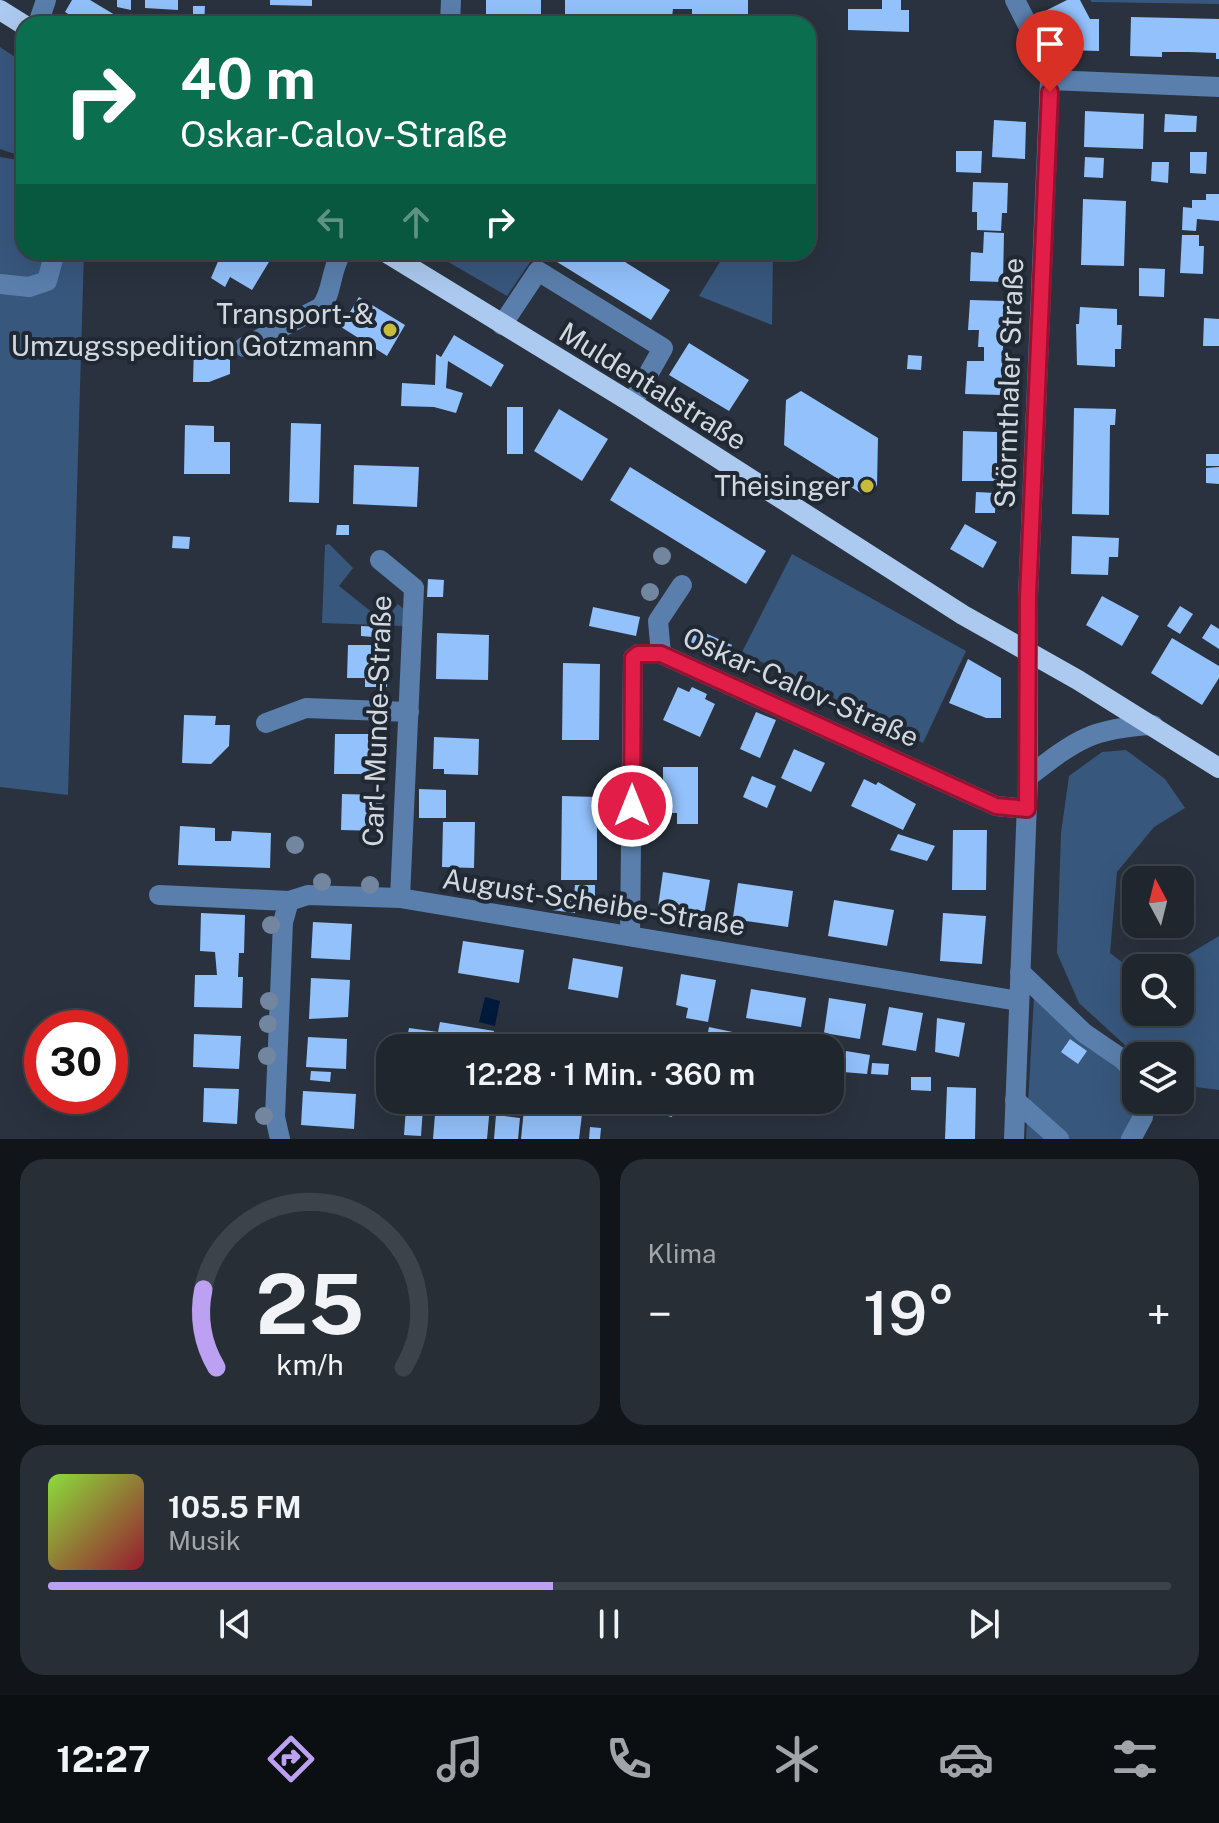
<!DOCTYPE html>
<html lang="de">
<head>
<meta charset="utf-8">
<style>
  body { margin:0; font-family:"Public Sans",sans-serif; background:#272e36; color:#f1f3f6; height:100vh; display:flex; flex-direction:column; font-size:30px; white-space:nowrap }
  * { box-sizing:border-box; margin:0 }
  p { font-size:26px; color:#a1a5aa }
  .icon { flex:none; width:44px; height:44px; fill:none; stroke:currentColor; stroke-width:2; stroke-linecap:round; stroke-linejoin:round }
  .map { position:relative; height:1139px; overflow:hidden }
  .sheet { display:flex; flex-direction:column; gap:20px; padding:20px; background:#111519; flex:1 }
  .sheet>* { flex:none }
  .hud { position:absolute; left:16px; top:16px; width:800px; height:244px; border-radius:24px; box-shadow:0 8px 32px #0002,0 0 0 2px #3c434a; background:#0b6e4f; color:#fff; overflow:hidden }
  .needle { width:52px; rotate:353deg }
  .fabs { position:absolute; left:1122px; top:866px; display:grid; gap:16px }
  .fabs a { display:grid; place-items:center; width:72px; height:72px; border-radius:16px; background:#1f262e; box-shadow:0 8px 32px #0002,0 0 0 2px #3c434a; font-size:40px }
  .speed { position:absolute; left:24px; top:1010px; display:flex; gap:16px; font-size:40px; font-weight:700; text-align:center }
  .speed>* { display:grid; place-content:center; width:104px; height:104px; border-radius:50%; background:#1f262e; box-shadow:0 8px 32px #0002,0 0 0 2px #3c434a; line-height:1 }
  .speed .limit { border:12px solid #d22; background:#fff; color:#111 }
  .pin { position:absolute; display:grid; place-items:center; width:68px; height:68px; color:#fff; margin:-82px -34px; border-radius:50% 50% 50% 0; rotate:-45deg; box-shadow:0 0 8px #0007 }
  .pin .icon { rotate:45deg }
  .me { position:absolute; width:88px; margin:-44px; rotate:0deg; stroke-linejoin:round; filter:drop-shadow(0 0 6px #0008) }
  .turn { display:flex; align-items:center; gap:28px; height:168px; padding:0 32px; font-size:36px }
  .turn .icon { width:104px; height:104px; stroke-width:2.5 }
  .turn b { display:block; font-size:56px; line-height:68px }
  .lanes { display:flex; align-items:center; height:76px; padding:0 32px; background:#0003; justify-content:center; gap:40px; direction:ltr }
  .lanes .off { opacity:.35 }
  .big { font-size:60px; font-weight:600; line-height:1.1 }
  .sheet .card { flex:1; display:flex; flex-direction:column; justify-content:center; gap:12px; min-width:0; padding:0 28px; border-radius:24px; background:#272e36 }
  .sheet .dial { align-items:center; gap:0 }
  .dial svg { height:208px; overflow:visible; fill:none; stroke:#3c434a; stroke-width:7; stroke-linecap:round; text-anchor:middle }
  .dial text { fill:#f1f3f6; stroke:none }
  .song { display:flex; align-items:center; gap:24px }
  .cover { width:96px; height:96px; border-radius:12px; background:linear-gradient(135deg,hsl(90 70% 55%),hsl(350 70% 35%)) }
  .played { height:8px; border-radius:4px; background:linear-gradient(90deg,#bca0f2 45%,#3c434a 45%) }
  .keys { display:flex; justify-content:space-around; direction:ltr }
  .heat { display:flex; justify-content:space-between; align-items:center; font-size:44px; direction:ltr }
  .sheet .tiles { flex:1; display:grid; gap:20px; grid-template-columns:1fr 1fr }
  .card:last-child { grid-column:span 2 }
  .trip { position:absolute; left:376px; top:1034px; width:468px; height:80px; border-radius:24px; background:#1f262e; box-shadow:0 8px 32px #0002,0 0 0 2px #3c434a; font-weight:600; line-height:80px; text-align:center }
  .menu { display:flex; height:128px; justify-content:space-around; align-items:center; background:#0c0f12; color:#a1a5aa }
  .menu .icon { width:56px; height:56px }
  .menu .selected { color:#bca0f2 }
  .menu b { font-size:36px; color:#f1f3f6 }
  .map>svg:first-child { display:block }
  .green { fill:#38577d }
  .water { fill:#001a3b }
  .building { fill:#93c1fb }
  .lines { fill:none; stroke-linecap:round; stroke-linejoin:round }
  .minor { stroke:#5a7fac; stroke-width:20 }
  .major { stroke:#accaef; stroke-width:20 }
  .tree { fill:#7286a0 }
  .route-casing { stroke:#92132f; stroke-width:20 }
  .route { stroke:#e11d48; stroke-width:14 }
  .poi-dot { fill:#c7bb3c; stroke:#1f2833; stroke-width:3 }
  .labels { text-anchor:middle; stroke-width:8; stroke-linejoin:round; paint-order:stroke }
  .poi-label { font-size:28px; fill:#d2d8df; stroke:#1f2833; text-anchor:end }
  .street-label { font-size:28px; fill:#d2d8df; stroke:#1f2833 }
</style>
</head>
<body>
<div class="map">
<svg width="1219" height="1139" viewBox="0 0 1219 1139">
  <rect width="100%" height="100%" fill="#29323e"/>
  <g class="green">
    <polygon points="1090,0 1219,0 1219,4 1092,2"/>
    <polygon points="0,47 24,63 24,157 0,149"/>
    <polygon points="0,157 24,161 24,252 84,252 68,795 0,787"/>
    <polygon points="431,252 537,252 507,296"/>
    <polygon points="726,252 773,252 772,325 699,296"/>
    <polygon points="329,544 353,568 339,586 383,621 398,604 406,611 405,626 322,623 325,545"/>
    <polygon points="792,554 966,651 923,743 742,652"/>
    <polygon points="1126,750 1165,779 1185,808 1154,827 1117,872 1110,953 1136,973 1136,1012 1180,1012 1180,968 1166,968 1219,936 1219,1090 1180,1085 1180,1056 1137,1056 1079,1003 1057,953 1061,833 1069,776 1102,752"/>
    <polygon points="1034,997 1136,1073 1137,1139 1026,1139"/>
  </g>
  <polygon class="water" points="485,997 500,1001 495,1026 479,1022"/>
  <g class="building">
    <polygon points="72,0 90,0 115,15 110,24 85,24 65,12"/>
    <polygon points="117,0 131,0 131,10 117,7"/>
    <polygon points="145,0 178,0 178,10 145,8"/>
    <polygon points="270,0 312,0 312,6 270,5"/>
    <rect x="486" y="0" width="55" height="24"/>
    <polygon points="565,0 748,0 748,24 692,24 692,9 673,9 672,17 642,16 642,24 595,24 595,15 565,14"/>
    <polygon points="882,0 901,0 901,10 909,10 909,32 848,30 848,9 882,9"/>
    <polygon points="1067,0 1080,0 1090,19 1099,19 1099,51 1065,50 1045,11"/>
    <polygon points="193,6 205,6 204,24 193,24"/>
    <polygon points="1131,17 1219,19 1219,59 1216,59 1216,53 1189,52 1162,52 1162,57 1130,56"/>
    <polygon points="1085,111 1144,114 1143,149 1084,147"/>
    <polygon points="1165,114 1197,116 1196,132 1164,132"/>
    <polygon points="994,120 1026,122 1025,159 992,157"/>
    <polygon points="956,151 982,151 981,173 956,172"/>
    <polygon points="1190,152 1207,152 1206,174 1190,173"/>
    <polygon points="1085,157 1104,158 1103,178 1084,177"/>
    <polygon points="1152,162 1169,162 1168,183 1151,181"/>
    <polygon points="973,182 1008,183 1007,213 1002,213 1001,231 977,230 977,212 972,212"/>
    <polygon points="1206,194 1219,194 1219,221 1197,219 1196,231 1182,230 1183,207 1192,208 1192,200 1206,200"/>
    <polygon points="1083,199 1126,201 1124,266 1081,265"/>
    <polygon points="984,232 1004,233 1003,282 970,281 971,252 983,253"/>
    <polygon points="1182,235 1199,235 1199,246 1204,246 1203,274 1180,273"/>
    <polygon points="222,252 275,252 252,290 230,277 225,287 211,278"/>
    <polygon points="552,252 609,252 670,290 651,320 549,257"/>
    <polygon points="1139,268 1165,269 1164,297 1139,296"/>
    <polygon points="359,297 405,325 387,356 341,327"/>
    <polygon points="970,300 1005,301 1001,395 965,394 967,361 984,361 984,347 978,347 979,330 968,330"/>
    <polygon points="1080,307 1117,309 1117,325 1122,325 1121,349 1115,349 1115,367 1077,365 1076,324 1079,324"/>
    <polygon points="1204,318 1219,319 1219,346 1203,346"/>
    <polygon points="454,335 504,365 491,387 448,361 446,388 463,393 456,413 434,407 401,406 402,383 435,385 436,354 441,357"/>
    <polygon points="689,343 749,380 729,411 669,375"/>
    <polygon points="194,346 230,347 230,374 209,382 193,382"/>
    <polygon points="908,355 922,356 921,370 907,369"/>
    <polygon points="801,391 878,438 877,486 862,494 784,445 786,400"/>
    <rect x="507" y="407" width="16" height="47"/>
    <polygon points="1074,408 1116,409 1115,425 1110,425 1109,515 1072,514"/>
    <polygon points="559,409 608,439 582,481 534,451"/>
    <polygon points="291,423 321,424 319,503 289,502"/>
    <polygon points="185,425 214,426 214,442 230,442 230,474 184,474"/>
    <polygon points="963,431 997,432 997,481 962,481"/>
    <rect x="1206" y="454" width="13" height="12"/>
    <polygon points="354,465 419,467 417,507 353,504"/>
    <polygon points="630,467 766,551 746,584 610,500"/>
    <polygon points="1219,467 1219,484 1206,483 1206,468"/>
    <polygon points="976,492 996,493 995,513 975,513"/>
    <polygon points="965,524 997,542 983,568 950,549"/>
    <polygon points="337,525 349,525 349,535 336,535"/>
    <polygon points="173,536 190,537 189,549 172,548"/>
    <polygon points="1072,536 1119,538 1118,557 1109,557 1108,575 1071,574"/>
    <polygon points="428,579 444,580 443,597 427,597"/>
    <polygon points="1102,596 1139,616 1122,646 1086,625"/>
    <polygon points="1180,606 1193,614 1180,634 1167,626"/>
    <polygon points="593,607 640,617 636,636 589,626"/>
    <polygon points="1211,624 1219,629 1219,649 1202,638"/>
    <polygon points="361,626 386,627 386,638 361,636"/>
    <polygon points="696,629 732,645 724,664 688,648"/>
    <polygon points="437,633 489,635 488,680 436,679"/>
    <polygon points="1172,638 1219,666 1219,678 1202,705 1151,673"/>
    <polygon points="348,645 388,645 387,687 365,687 365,678 347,678"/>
    <polygon points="968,659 1001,678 1001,718 986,718 949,703"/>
    <polygon points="563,663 600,664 599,740 562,740"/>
    <polygon points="678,687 689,692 692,687 707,694 705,699 715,704 700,737 663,720"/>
    <polygon points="756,712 776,720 760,758 740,749"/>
    <polygon points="184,715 216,716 215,725 230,725 229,746 211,764 182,763"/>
    <polygon points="335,734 384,734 383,774 334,774"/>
    <polygon points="434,737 479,739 478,775 444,774 444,769 433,769"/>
    <polygon points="794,749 825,763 811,792 781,778"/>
    <polygon points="663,767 698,767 698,824 677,824 677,813 663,813"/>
    <polygon points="752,776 776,786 767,808 743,797"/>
    <polygon points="864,779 876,785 878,782 916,804 903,830 851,806"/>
    <polygon points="419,789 446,790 446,818 419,818"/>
    <polygon points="342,794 382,795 381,831 341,830"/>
    <polygon points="562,796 597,797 597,880 561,880"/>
    <polygon points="443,822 475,822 474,868 442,867"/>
    <polygon points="180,826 215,828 215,841 231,841 232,831 271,833 270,868 178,865"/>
    <polygon points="953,830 987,830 986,890 952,890"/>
    <polygon points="898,834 935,846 927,861 890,850"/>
    <polygon points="663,872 710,880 704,915 658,907"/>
    <polygon points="738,883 793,891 788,927 746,921 745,926 732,924"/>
    <polygon points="575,885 595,885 595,896 574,895"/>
    <polygon points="554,894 577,897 575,913 552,910"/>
    <polygon points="834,900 894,910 887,946 828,936"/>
    <polygon points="201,913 245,915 244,953 239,953 238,977 243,977 242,1008 194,1007 195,975 217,975 215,952 200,951"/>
    <polygon points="943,913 986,916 982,964 940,961"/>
    <polygon points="313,922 352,924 350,960 311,958"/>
    <polygon points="463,941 524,950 519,983 458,973"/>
    <polygon points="573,958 623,967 618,998 568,989"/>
    <polygon points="681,974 716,980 708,1022 686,1018 688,1008 676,1005"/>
    <polygon points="311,978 350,980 348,1017 309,1019"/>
    <polygon points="751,989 806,998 801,1027 746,1018"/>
    <polygon points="829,998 866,1004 860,1039 824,1033"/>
    <polygon points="889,1007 923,1013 916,1051 882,1045"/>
    <polygon points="937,1018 965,1023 959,1057 935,1052"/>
    <polygon points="440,1022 494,1031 492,1048 405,1048 409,1028 438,1032"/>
    <polygon points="709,1027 742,1034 739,1048 705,1048"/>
    <polygon points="194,1034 241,1036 239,1069 193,1067"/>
    <polygon points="516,1036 529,1038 527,1048 514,1048"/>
    <polygon points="308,1037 347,1039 346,1069 306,1067"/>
    <polygon points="1070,1039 1087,1051 1078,1064 1061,1052"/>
    <polygon points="846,1051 870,1055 867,1074 843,1072"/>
    <polygon points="872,1063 889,1064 888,1075 871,1074"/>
    <polygon points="311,1071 331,1072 330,1082 310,1080"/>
    <polygon points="911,1077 931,1077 931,1091 911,1090"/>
    <polygon points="947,1087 976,1088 975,1139 945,1139"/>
    <polygon points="204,1088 239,1089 237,1124 203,1122"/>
    <polygon points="303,1091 356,1094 354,1129 301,1125"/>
    <polygon points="641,1100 676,1100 672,1117 638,1109"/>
    <polygon points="436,1102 490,1106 487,1139 433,1139"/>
    <polygon points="406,1107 423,1108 421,1136 404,1135"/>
    <polygon points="524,1109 582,1114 579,1139 521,1139"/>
    <polygon points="496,1115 520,1118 518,1139 494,1139"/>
    <polygon points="590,1127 601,1128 600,1139 589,1139"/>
  </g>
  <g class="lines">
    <g class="minor">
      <polyline points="38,24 46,0"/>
      <polyline points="450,24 451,0"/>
      <polyline points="1050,80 1219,87"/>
      <polyline points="0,284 29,287 47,281 55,252"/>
      <polyline points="502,325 538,271 663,348 632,403"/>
      <path d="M244 347 321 307C333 292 330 270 342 252"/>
      <polyline points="380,560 414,588 400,898"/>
      <polyline points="661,654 658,621 682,585"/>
      <polyline points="266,723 306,708 409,712"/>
      <path d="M1028 777C1076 740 1091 728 1153 725"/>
      <polyline points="159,895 289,901 308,895 400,898 1018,1001"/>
      <polyline points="630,936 633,658 638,654 661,654 996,806 1027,809"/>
      <polyline points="1020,972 1084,1033 1122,1059 1136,1073"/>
      <polyline points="1015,1100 1059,1139"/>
      <polyline points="280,1139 275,1117 283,922 289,901"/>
      <polyline points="1014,1139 1028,777 1028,597 1050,80 1042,53 1015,0"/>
      <polyline points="1131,1139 1143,1117 1144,1100"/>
    </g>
    <g class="major">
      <polyline points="0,10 24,25"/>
      <polyline points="385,252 632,403 963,615 1078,680 1219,768"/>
    </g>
  </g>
  <g class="tree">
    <circle cx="662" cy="556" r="9"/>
    <circle cx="650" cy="592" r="9"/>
    <circle cx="295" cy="845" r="9"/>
    <circle cx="322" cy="882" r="9"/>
    <circle cx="370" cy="885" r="9"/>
    <circle cx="271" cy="925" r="9"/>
    <circle cx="269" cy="1001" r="9"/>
    <circle cx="268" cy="1024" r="9"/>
    <circle cx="267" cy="1056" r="9"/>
    <circle cx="264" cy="1116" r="9"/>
  </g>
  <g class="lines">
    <defs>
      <polyline id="route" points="632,806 633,658 638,654 661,654 996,806 1027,809 1028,597 1050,92"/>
    </defs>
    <use href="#route" class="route-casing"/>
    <use href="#route" class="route"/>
  </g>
  <g class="poi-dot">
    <circle cx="390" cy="330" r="8"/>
    <circle cx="867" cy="486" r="8"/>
  </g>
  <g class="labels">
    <g class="poi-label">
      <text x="374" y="324">Transport- &amp;<tspan x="374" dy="32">Umzugsspedition Gotzmann</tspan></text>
      <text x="851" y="496">Theisinger</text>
    </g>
    <g class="street-label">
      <text transform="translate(1009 383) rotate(-88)" y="10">Störmthaler Straße</text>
      <text transform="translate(653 386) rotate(32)" y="10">Muldentalstraße</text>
      <text transform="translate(801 687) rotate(24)" y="10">Oskar-Calov-Straße</text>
      <text transform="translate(377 721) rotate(-88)" y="10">Carl-Munde-Straße</text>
      <text transform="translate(594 902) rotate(9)" y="10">August-Scheibe-Straße</text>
    </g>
  </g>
</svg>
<div class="fabs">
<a><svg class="needle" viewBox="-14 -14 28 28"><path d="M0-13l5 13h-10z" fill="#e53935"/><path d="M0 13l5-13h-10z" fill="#a1a5aa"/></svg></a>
<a><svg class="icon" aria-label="search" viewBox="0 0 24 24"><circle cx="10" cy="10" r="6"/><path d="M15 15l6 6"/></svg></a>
<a><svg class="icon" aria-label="layers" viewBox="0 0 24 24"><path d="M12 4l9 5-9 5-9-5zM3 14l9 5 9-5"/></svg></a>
</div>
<div class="speed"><div class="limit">30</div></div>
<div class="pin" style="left:1050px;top:92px;background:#d93025"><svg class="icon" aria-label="arrive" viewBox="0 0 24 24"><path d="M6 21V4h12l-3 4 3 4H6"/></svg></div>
<svg class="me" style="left:632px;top:806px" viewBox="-20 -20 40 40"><circle r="17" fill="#e11d48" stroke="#fff" stroke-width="3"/><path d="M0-11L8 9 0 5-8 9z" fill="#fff"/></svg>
<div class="trip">12:28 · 1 Min. · 360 m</div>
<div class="hud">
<div class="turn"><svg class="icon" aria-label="right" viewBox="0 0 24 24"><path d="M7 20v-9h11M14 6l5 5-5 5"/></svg><div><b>40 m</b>Oskar-Calov-Straße</div></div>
<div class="lanes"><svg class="icon off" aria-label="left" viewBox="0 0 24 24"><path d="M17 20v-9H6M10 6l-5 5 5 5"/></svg><svg class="icon off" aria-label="ahead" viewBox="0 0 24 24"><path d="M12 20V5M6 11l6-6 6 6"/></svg><svg class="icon" aria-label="right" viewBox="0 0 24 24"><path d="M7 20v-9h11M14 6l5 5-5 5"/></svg></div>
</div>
</div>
<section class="sheet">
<div class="tiles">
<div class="card dial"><svg viewBox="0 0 100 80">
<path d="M14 69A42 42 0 1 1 86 69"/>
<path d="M14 69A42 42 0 0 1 9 39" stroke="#bca0f2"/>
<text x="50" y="56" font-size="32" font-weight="700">25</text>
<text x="50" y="72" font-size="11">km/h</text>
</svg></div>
<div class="card"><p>Klima</p>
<div class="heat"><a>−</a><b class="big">19°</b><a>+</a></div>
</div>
<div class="card">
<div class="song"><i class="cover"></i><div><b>105.5 FM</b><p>Musik</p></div></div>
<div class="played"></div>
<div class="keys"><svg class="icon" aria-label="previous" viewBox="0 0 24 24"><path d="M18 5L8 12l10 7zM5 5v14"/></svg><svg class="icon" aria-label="pause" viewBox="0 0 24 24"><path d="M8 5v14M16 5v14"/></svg><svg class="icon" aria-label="next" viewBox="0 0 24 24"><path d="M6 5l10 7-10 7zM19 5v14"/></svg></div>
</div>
</div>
</section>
<nav class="menu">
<b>12:27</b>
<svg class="icon selected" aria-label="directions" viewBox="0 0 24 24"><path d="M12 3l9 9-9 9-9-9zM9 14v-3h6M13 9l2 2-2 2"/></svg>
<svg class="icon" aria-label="music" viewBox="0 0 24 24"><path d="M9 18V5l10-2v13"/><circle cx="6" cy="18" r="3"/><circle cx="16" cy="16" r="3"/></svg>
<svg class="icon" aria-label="phone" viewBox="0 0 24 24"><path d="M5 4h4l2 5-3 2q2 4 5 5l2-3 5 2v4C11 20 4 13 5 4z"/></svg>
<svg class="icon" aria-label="climate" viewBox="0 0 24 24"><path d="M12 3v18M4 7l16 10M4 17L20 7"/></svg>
<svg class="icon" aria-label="car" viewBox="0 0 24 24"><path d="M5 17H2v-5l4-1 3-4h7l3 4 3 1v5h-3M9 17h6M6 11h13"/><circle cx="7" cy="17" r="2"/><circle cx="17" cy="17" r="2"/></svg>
<svg class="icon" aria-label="filters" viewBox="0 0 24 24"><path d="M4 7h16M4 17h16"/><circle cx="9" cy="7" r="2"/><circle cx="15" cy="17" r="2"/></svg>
</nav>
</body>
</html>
